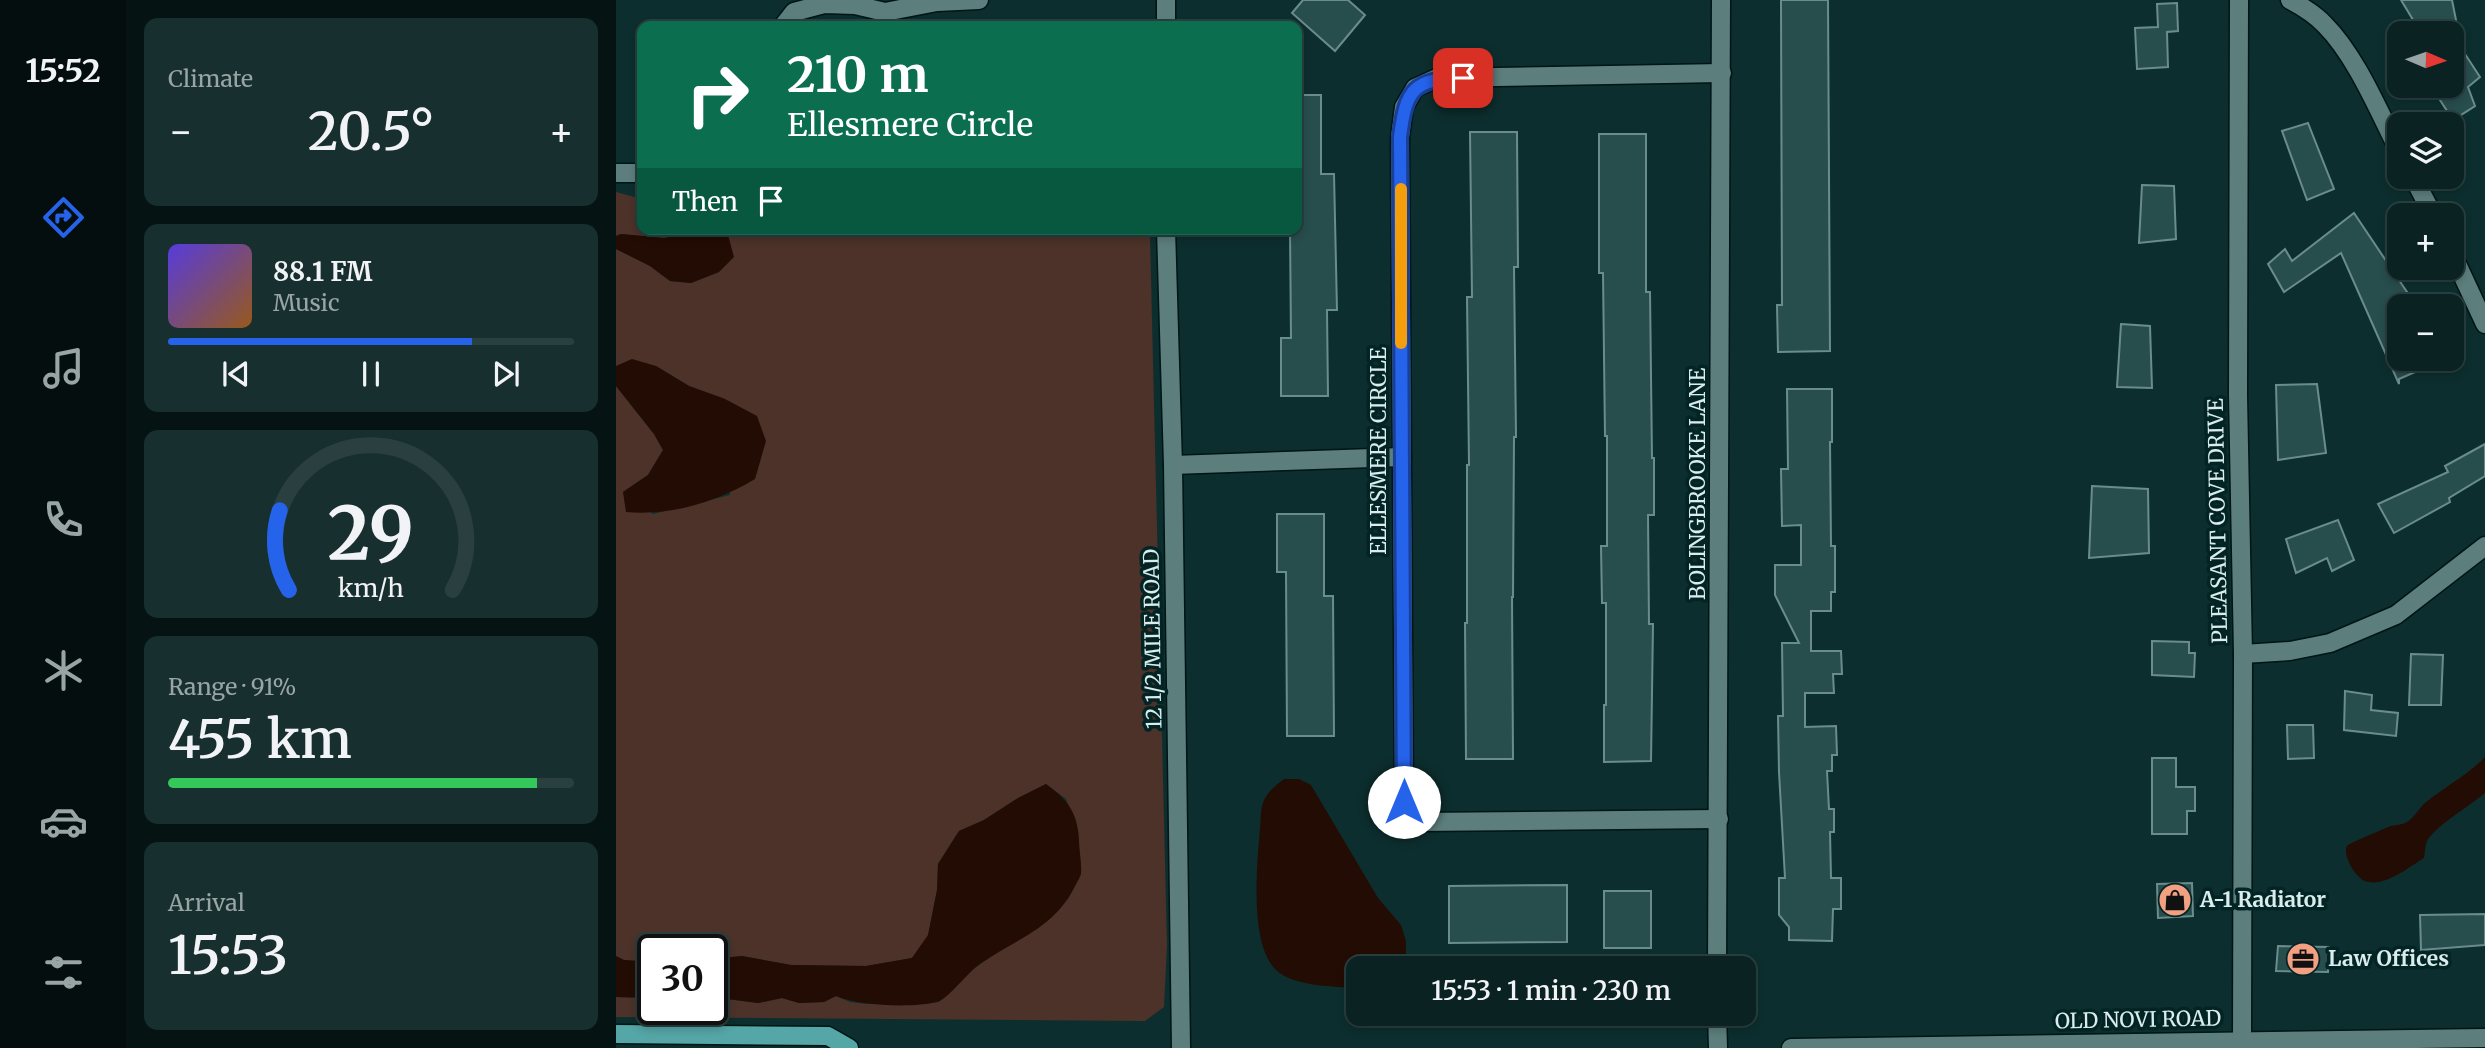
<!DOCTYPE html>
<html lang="en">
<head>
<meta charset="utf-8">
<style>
  body { margin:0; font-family:Merriweather,serif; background:#182f2f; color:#f1f3f6; height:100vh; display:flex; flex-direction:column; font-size:26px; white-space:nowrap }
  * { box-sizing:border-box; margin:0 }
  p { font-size:23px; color:#99a4a5 }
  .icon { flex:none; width:38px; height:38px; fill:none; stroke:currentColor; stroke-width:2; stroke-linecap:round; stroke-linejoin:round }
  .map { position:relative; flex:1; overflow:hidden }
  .details { display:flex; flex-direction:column; gap:18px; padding:18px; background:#061313; width:490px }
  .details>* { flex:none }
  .top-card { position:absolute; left:21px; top:21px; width:665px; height:214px; border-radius:14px; box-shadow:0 4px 10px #0003,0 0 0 2px #2a3f40; background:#0b6e4f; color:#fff; overflow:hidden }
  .needle { width:46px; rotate:92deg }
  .fabs { position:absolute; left:1771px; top:21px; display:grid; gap:14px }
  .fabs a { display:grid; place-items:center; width:77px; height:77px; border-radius:14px; background:#0a2222; box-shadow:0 4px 10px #0003,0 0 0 2px #2a3f40; font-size:35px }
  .speed { position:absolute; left:21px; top:934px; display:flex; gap:14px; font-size:35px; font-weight:700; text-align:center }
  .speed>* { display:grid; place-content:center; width:91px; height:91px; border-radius:50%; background:#0a2222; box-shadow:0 4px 10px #0003,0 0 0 2px #2a3f40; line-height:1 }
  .speed .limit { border:4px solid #111; border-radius:10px; background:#fff; color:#111 }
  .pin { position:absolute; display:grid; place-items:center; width:60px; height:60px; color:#fff; margin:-30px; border-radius:14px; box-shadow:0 4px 10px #0006 }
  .me { position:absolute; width:77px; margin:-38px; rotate:0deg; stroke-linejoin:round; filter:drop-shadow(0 0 5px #0008) }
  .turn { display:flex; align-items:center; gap:24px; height:147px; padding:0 35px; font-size:32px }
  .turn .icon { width:91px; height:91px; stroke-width:2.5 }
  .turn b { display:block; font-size:49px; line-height:60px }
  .then { display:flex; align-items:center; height:66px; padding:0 35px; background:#0003; gap:14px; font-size:26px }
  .big { font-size:52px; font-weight:600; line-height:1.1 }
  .details .tile { flex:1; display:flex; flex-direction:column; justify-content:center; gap:10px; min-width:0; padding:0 24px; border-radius:14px; background:#182f2f }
  .details .dial { align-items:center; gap:0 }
  .dial svg { height:182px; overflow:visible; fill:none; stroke:#2a3f40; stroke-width:7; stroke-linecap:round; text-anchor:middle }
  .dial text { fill:#f1f3f6; stroke:none }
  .song { display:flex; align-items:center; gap:21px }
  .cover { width:84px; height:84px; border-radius:10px; background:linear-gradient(135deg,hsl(250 70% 55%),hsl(30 70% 35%)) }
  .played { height:7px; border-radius:4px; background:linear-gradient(90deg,#2563eb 75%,#2a3f40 75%) }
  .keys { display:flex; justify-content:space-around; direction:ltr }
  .heat { display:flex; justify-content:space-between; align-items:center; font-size:38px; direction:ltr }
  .charge { height:10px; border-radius:5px; background:linear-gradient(90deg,#34c759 91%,#2a3f40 0) }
  .trip { position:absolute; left:730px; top:956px; width:410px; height:70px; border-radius:14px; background:#0a2222; box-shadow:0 4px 10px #0003,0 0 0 2px #2a3f40; font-weight:600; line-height:70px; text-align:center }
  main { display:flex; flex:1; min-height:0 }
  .tab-bar { display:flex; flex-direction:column; width:126px; justify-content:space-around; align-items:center; background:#040e0e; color:#99a4a5 }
  .tab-bar .icon { width:49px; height:49px }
  .tab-bar .selected { color:#2563eb }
  .tab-bar b { font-size:32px; color:#f1f3f6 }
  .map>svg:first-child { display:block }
  .green { fill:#4c3229 }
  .water { fill:#230c04 }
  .building { fill:#284d4d; stroke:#6b8c8c; stroke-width:2 }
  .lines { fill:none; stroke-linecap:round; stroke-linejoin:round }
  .minor-casing { stroke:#001515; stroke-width:21 }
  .major-casing { stroke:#001515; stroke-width:21 }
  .minor { stroke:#5c7e7d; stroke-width:18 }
  .major { stroke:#55a6a6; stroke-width:18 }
  .route-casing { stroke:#184099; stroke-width:18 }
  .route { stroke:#2563eb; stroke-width:12 }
  .slow { stroke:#f59e0b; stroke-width:12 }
  .labels { text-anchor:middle; stroke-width:7; stroke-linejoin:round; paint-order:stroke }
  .street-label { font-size:21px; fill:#daecec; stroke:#032424 }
  .poi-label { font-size:21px; font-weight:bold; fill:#daecec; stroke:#032424; text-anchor:start }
</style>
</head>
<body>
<main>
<nav class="tab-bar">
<b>15:52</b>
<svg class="icon selected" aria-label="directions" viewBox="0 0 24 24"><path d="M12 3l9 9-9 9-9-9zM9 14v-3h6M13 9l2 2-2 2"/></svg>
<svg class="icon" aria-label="music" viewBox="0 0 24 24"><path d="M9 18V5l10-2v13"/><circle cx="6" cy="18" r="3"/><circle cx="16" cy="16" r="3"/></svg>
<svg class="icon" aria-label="phone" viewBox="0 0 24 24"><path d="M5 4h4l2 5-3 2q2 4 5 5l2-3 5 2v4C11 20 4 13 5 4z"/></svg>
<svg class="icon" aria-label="climate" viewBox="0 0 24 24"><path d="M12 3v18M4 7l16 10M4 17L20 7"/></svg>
<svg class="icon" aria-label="car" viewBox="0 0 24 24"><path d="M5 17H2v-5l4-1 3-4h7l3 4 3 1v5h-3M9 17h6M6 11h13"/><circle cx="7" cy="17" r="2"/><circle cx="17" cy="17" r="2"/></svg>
<svg class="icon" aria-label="filters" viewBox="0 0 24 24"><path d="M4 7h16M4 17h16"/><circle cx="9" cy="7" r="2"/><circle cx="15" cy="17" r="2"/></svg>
</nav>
<section class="details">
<div class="tile"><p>Climate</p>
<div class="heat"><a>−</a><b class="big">20.5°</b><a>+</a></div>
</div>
<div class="tile">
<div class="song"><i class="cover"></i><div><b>88.1 FM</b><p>Music</p></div></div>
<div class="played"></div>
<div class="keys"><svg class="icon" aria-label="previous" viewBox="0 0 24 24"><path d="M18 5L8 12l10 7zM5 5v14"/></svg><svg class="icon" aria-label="pause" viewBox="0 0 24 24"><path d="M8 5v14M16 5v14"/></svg><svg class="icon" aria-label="next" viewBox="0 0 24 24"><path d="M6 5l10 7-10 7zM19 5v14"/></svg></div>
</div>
<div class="tile dial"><svg viewBox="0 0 100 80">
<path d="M14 69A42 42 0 1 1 86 69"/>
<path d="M14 69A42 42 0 0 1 10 34" stroke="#2563eb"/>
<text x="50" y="56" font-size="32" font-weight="700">29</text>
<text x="50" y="72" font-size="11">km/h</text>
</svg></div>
<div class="tile"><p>Range · 91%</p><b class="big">455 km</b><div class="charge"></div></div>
<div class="tile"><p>Arrival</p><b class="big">15:53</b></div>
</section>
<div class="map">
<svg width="1869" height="1048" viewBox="0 0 1869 1048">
  <rect width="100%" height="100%" fill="#0d2e2e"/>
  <polygon class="green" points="0,192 26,199 26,229 507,229 534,236 551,945 548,1007 529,1021 0,1017 0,997 37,998 37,1010 96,1010 96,997 142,1003 166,998 183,1003 208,1002 220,996 234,1002 251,1004 323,1002 339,988 352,973 452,899 465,874 462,830 450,799 430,784 402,798 368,820 343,831 322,864 321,890 312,936 296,958 250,966 175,965 126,956 96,959 96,950 37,950 37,962 8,960 0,956 0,386 38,434 47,450 32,475 7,492 37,514 114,495 109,399 73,386 40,366 1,366 0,371 0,249 34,266 54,281 75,283 103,272 84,232 48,238 5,234 0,236"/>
  <g class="water">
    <polygon points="84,232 112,235 118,257 103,272 75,283 54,281 34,266 0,249 0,236 5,234 48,238"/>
    <path d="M16 359 40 366 73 386 109 399 141 416 150 441 139 479C101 502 54 516 10 512L7 492 32 475 47 450 38 434 0 386V366Z"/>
    <path d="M1869 757V793C1855 805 1818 827 1811 841 1809 846 1809 853 1808 858 1793 867 1768 888 1749 881 1740 878 1726 855 1731 846 1733 843 1770 828 1775 826 1780 825 1786 825 1791 822 1798 818 1803 808 1809 803 1828 787 1852 775 1869 757Z"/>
    <path d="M668 779H683L695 785 762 898 785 925 790 941V959L788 968H742V988C720 987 676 986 660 970 633 944 641 864 644 829 645 821 644 810 647 803 651 792 659 786 668 779Z"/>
    <path d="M430 784C452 800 462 813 463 841 463 851 466 864 465 873 464 878 460 884 458 888 437 929 400 939 364 964 352 972 331 1000 321 1002 296 1008 243 1006 220 996L208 1002 183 1003 166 998 142 1003 96 997V959L126 956 175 965 250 966 296 958 312 935 321 890 322 864 343 831 368 820 402 798Z"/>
    <polygon points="0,956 8,960 37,962 37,998 0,997"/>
  </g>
  <g class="building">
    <polygon points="687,0 732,0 749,15 719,51 676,13"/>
    <polygon points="1165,0 1212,0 1214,351 1162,352 1161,305 1166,305"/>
    <polygon points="1785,0 1836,0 1841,25 1831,33 1805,33"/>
    <polygon points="1561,3 1562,31 1551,32 1552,67 1521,69 1519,28 1542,27 1541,4"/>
    <polygon points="1836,34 1864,77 1852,87 1859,106 1837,120 1824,100 1836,87"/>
    <polygon points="681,95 705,95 705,174 718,174 721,310 711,310 712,396 665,396 665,338 675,338 674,229 681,229"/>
    <polygon points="1692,123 1718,189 1691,200 1666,131"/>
    <polygon points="854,132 901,132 902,267 898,267 900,437 898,437 897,597 896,597 897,759 850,759 849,623 851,623 851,465 853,465 851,297 856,297"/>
    <polygon points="983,134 1030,134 1030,292 1034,292 1036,458 1038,458 1038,515 1032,515 1033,624 1037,624 1035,761 988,762 988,705 990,705 990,603 986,603 985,546 991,546 991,436 989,436 987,273 983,273"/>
    <polygon points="1526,185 1558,186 1560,239 1523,243"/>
    <polygon points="1738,213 1795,298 1783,306 1783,359 1829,359 1783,379 1783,384 1725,253 1668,292 1652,264 1669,249 1676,261"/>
    <polygon points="1505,324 1534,326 1536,388 1501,387"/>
    <polygon points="1701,384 1710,453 1662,460 1660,385"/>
    <polygon points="1171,389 1216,389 1216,442 1214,442 1215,546 1219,546 1219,592 1215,592 1215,611 1195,611 1195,651 1225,651 1226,674 1217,674 1218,693 1189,693 1189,727 1220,726 1221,755 1216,755 1216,771 1211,771 1213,809 1218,809 1218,832 1214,832 1215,878 1225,878 1225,909 1217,909 1216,941 1173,940 1173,927 1163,915 1163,878 1169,878 1163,772 1162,716 1167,716 1166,643 1183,643 1159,595 1159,565 1185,565 1185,525 1166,526 1165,469 1172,469"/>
    <polygon points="1869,444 1869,476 1833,498 1834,502 1778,533 1762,504 1832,472 1829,466"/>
    <polygon points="1476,486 1532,489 1533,553 1473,558"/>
    <polygon points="661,514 708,514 708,596 717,596 718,736 671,736 670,572 661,572"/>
    <polygon points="1722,520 1738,560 1716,571 1711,558 1680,573 1670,539"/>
    <polygon points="1536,641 1573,642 1573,653 1579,653 1578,677 1536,675"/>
    <polygon points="1795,654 1827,655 1825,705 1793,705"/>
    <polygon points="1729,691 1756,695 1755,710 1782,713 1780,736 1728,730"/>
    <polygon points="1671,725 1697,725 1698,758 1672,759"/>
    <polygon points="1536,758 1560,758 1560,787 1579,787 1579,811 1571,811 1571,834 1536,834"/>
    <polygon points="1576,883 1577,916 1542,918 1541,884"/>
    <polygon points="951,885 951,942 833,943 833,886"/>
    <rect x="988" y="891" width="47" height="57"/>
    <polygon points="1869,914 1869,945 1805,950 1804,915"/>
    <polygon points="1662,946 1713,947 1712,972 1660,971"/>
  </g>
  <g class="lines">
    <defs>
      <g id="minor">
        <polyline points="1623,0 1622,395 1627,654 1626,1041"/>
        <path d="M1674 0C1687 7 1699 14 1709 25 1740 56 1763 112 1783 151"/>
        <polyline points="167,26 178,12 208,4 239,5 269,12 321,2 363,0"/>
        <polyline points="550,26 550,0"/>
        <polyline points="0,173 26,173"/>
        <polyline points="1797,177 1817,215"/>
        <polyline points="550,229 557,465 565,1048"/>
        <polyline points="1836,253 1869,324"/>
        <polyline points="557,465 786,457"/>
        <polyline points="1627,654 1674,651 1714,643 1780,615 1869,546"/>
        <polyline points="1103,819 803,822 788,802 784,137 788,107 799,88 821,78 1106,73"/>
        <polyline points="1101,968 1105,0"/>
        <polyline points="1101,1013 1102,1048"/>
        <polyline points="1175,1048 1869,1038"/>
      </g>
      <polyline id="major" points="0,1034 212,1036 233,1048"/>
    </defs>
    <use href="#minor" class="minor-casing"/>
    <use href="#major" class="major-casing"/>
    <use href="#minor" class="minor"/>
    <use href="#major" class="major"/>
  </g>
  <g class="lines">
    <defs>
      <path id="route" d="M788 802 784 137C790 89 797 79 847 78"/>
    </defs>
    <use href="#route" class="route-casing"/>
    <use href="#route" class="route"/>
    <polyline class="slow" points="785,189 785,343"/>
  </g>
  <defs>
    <symbol id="shop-disc" viewBox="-11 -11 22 22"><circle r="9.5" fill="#f3a082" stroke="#032424"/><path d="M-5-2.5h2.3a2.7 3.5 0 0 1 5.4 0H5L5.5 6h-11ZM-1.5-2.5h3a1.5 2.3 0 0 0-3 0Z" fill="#111"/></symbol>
    <symbol id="office-disc" viewBox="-11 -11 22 22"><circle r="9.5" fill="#f3a082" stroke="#032424"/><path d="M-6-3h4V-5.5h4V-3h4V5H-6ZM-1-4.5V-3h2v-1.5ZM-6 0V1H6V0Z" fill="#111"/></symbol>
  </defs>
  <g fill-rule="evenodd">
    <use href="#shop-disc" x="1540" y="881" width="38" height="38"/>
    <use href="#office-disc" x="1668" y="940" width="38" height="38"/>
  </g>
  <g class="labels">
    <g class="street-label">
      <text transform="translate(763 451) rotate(-90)" y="7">ELLESMERE CIRCLE</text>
      <text transform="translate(1082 484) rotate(-90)" y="7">BOLINGBROOKE LANE</text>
      <text transform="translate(1602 521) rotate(-91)" y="7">PLEASANT COVE DRIVE</text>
      <text transform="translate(537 639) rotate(-91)" y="7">12 1/2 MILE ROAD</text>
      <text transform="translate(1522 1020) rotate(-1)" y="7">OLD NOVI ROAD</text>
    </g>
    <g class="poi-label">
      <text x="1584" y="907">A-1 Radiator</text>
      <text x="1712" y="966">Law Offices</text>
    </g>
  </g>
</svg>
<div class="fabs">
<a><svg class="needle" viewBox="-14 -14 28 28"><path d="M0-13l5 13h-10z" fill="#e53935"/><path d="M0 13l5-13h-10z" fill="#99a4a5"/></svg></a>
<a><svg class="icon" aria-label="layers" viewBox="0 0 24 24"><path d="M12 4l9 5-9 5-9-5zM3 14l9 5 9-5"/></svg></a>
<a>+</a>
<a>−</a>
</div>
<div class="speed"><div class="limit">30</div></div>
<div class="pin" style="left:847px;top:78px;background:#d93025"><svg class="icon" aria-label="arrive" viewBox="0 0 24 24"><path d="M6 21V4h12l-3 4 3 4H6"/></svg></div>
<svg class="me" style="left:788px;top:802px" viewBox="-20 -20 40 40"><circle r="19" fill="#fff"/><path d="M0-13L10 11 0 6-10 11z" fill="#2563eb"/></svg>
<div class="trip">15:53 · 1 min · 230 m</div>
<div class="top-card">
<div class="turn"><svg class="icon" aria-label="right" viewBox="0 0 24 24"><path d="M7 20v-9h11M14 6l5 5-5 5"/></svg><div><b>210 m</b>Ellesmere Circle</div></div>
<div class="then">Then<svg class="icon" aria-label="arrive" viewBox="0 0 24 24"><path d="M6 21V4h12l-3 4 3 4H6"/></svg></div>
</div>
</div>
</main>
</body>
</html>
